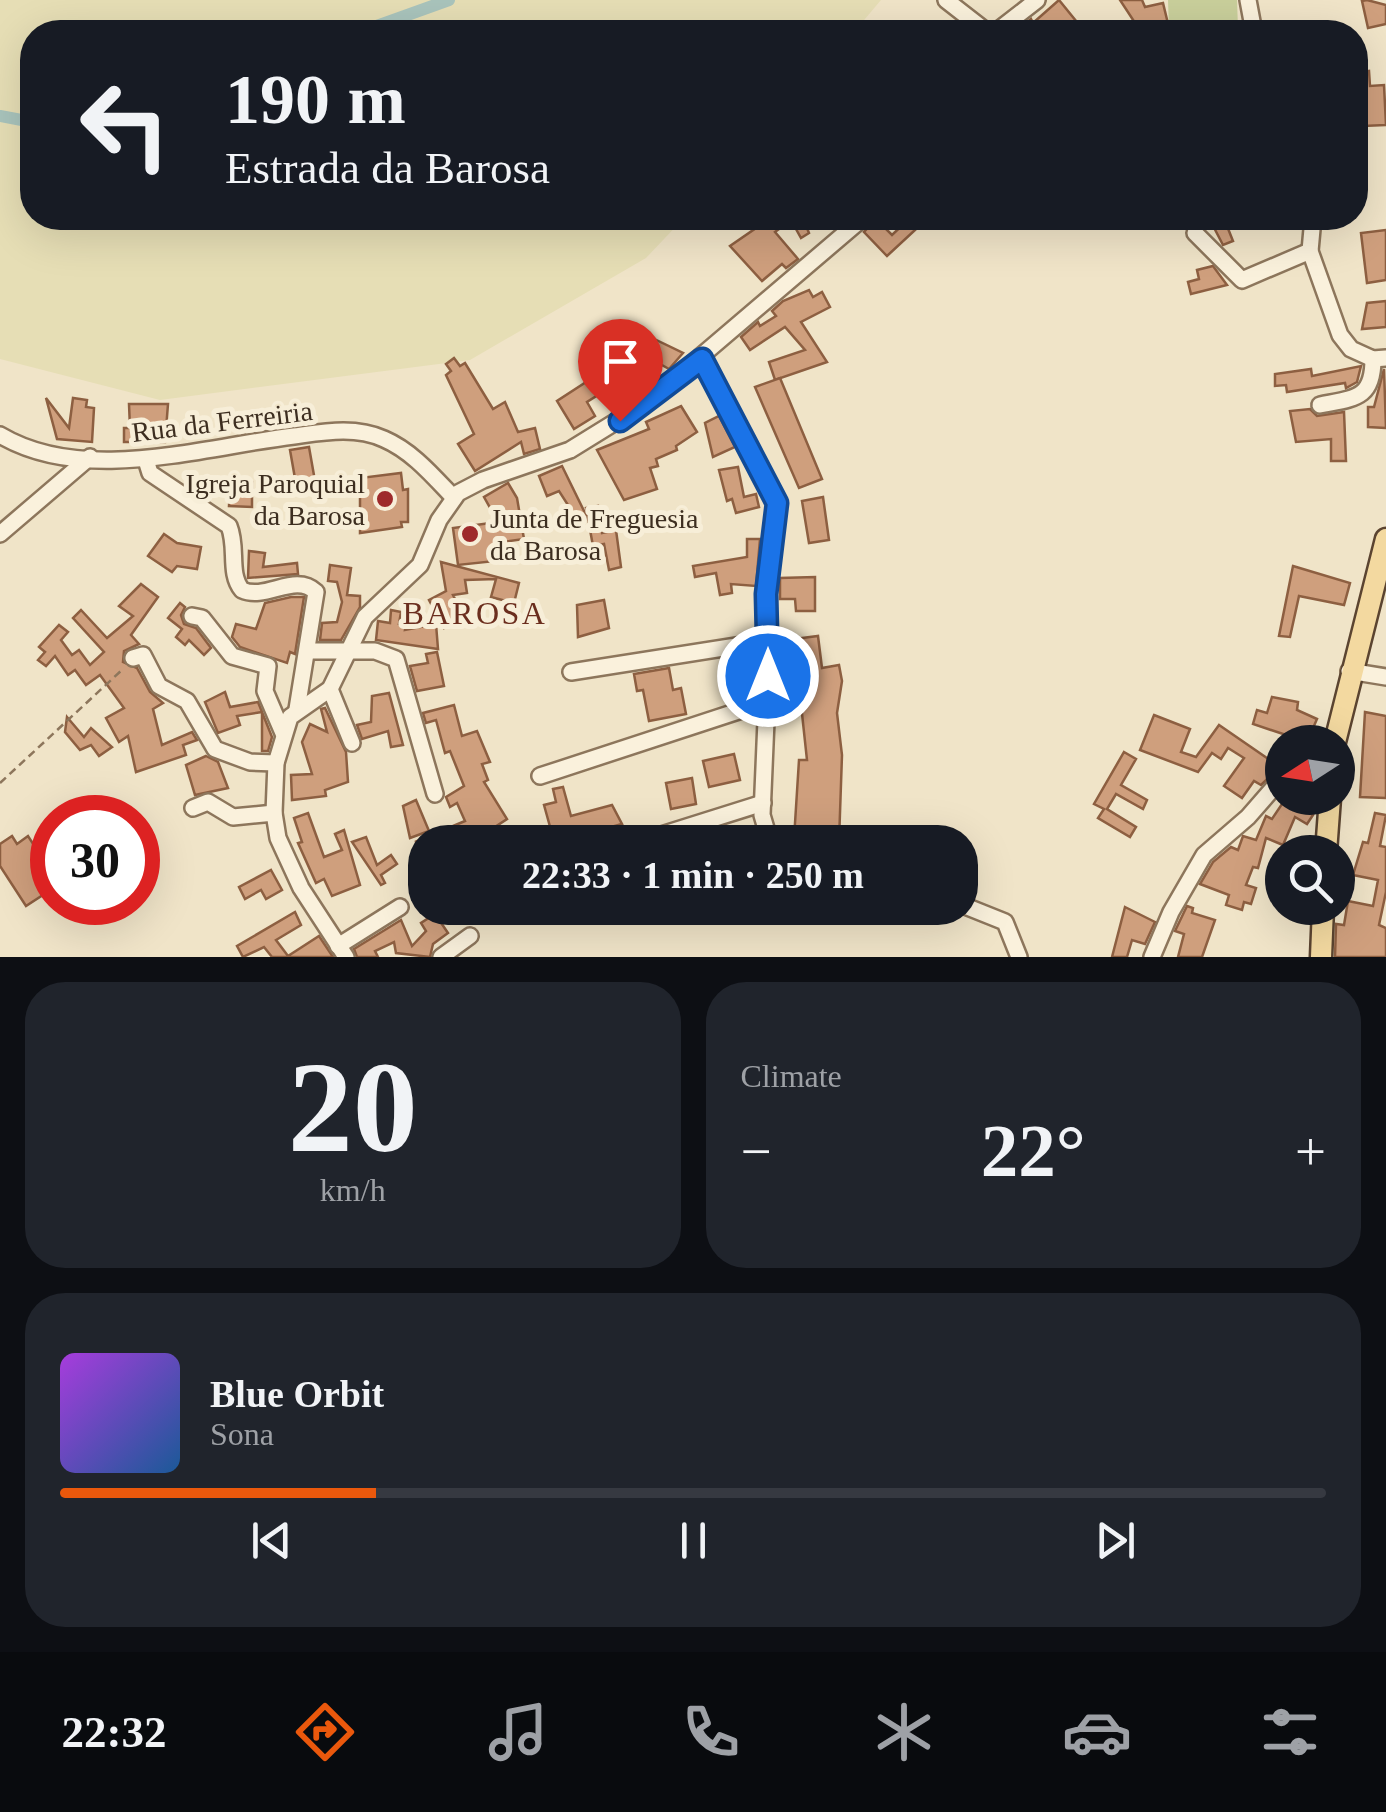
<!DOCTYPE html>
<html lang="en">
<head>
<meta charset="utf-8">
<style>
  body { margin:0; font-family:Georgia,serif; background:#20242c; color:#f1f3f6; height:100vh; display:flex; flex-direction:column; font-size:38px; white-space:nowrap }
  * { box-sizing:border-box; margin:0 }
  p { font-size:32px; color:#9ea1a6 }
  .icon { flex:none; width:55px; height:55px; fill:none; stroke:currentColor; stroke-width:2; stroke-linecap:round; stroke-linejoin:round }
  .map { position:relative; height:957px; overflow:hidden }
  .side { display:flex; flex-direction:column; gap:25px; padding:25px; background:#0d0f14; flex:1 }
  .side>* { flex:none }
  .banner { position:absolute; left:20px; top:20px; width:1348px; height:210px; border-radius:40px; box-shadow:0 10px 40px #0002; background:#171b24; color:#f1f3f6; overflow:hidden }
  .needle { width:65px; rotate:258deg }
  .tools { position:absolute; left:1265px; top:725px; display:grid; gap:20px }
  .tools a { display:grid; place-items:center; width:90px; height:90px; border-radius:50%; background:#171b24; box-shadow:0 10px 40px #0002; font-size:50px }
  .speed { position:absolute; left:30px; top:795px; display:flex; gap:20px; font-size:50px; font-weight:700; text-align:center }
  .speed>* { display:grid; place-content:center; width:130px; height:130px; border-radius:50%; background:#171b24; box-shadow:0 10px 40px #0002; line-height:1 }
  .speed .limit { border:15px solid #d22; background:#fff; color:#111 }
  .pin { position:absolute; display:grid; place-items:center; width:85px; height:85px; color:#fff; margin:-102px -42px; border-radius:50% 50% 50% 0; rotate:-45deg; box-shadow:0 0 10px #0007 }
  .pin .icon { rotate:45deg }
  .me { position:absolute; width:110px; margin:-55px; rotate:0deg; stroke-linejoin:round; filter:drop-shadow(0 0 8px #0008) }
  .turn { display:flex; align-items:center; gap:35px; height:210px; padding:0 40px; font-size:45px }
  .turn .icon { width:130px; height:130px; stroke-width:2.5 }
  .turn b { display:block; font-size:70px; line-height:85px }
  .big { font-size:75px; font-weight:800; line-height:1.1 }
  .side .widget { flex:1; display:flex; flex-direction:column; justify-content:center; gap:15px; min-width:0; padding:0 35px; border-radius:40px; background:#20242c }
  .side .dial { align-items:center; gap:0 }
  .dial b { font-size:130px; line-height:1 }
  .song { display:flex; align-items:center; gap:30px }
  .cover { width:120px; height:120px; border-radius:15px; background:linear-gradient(135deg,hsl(280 70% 55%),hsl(210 70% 35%)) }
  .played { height:10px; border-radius:5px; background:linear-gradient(90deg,#ea580c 25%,#363941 25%) }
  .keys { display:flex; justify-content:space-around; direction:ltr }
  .heat { display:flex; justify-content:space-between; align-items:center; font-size:55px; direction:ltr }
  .side .tiles { flex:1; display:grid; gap:25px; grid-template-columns:1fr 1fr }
  .widget:last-child { grid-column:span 2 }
  .trip { position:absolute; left:408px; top:825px; width:570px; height:100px; border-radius:40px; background:#171b24; box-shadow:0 10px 40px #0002; font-weight:800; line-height:100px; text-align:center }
  .tab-bar { display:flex; height:160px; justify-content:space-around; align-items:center; background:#090b0e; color:#9ea1a6 }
  .tab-bar .icon { width:70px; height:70px }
  .tab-bar .selected { color:#ea580c }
  .tab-bar b { font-size:45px; color:#f1f3f6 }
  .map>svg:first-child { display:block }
  .farmland { fill:#e6deb5 }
  .green { fill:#c9cf9b }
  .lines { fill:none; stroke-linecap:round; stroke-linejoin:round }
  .canal { stroke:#a9c4bc; stroke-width:12 }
  .building { fill:#cf9f7d; stroke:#8d5f41; stroke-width:2.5 }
  .minor-casing { stroke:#8d765c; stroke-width:20 }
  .major-casing { stroke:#5b4430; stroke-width:25 }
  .path { stroke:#8d765c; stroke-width:2.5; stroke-dasharray:8 5; stroke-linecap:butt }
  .minor { stroke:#faf1dc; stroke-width:15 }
  .major { stroke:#f3d9a0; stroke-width:20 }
  .route-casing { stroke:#114b97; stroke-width:25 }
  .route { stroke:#1a73e8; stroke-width:18 }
  .poi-dot { fill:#9e2a2b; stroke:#f7eed8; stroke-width:4 }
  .labels { text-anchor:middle; stroke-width:10; stroke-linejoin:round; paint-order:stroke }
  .street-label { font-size:28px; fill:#3d2e20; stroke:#f7eed8 }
  .poi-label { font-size:28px; fill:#3d2e20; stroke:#f7eed8; text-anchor:end }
  .quarter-label { font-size:32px; letter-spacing:2.5px; fill:#6b2e1e; stroke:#f7eed8 }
</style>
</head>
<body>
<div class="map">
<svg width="1386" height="957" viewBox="0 0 1386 957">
  <rect width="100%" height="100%" fill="#f0e4c8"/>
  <polygon class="farmland" points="0,0 881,0 854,32 32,32 32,218 684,218 646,258 470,360 160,400 0,359"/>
  <polygon class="green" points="1168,0 1237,0 1238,28 1169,29"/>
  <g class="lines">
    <g class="canal">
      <polyline points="360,32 449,0"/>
      <polyline points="0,116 32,122"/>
    </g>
  </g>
  <g class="building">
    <polygon points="1059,0 1085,32 1022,32 1021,27 1031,19 1033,23"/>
    <polygon points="1120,0 1142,0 1145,7 1163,3 1170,32 1141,32"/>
    <polygon points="1367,0 1386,5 1386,24 1368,28 1362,1"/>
    <polygon points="1369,71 1370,86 1384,85 1386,125 1363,126 1360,96 1355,96 1355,73"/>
    <polygon points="745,218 826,218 807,228 809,233 801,238 791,220 775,232 798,259 786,268 782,264 762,281 730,246 756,228"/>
    <polygon points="910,218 928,218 887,256 864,232 876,219 892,235"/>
    <polygon points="1209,218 1248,218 1248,220 1227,226 1233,241 1223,245"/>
    <polygon points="1386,230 1386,280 1367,283 1361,233"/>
    <polygon points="1213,266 1227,285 1191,294 1188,282 1199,279 1197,270"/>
    <polygon points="809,290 813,297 822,292 830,307 801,322 827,362 775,380 769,362 805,350 785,327 750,350 741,337 758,322 760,326 776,316 772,311 783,301"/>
    <polygon points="1386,301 1386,327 1362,329 1367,303"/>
    <polygon points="646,335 683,353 669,369 660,364 655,375 632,394 619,378 640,361 628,355 632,345 640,348"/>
    <polygon points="454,358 460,366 465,363 493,409 505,402 518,432 535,428 540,449 524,454 521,442 475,471 458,444 474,434 446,375 451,371 446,364"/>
    <polygon points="1361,366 1357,382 1346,388 1345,383 1287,392 1286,385 1275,386 1275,374 1311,369 1312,376"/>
    <polygon points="1384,369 1386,428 1368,427 1368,407 1374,407"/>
    <polygon points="600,373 609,388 587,402 595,416 574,429 557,401"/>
    <polygon points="780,378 822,479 799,488 755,387"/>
    <polygon points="46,398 69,428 73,398 87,400 86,407 94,408 92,442 57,439"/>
    <polygon points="129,404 168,404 165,442 124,442 124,428 130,428"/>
    <polygon points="681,406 697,432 676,446 677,450 656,459 658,466 650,468 657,489 624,500 597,450 649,429 646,422"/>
    <polygon points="1310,409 1317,416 1344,412 1346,461 1331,461 1331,439 1296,442 1290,411"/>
    <polygon points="719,416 735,447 713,457 705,423"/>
    <polygon points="309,447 315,481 296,484 290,450"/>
    <polygon points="562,466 586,515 577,519 559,491 547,496 539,476"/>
    <polygon points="738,467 744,497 756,494 759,507 736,513 732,499 727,501 719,470"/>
    <polygon points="401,473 403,490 408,489 408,522 401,522 402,527 360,533 360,478"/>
    <polygon points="236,481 252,482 252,507 229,506 230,487 236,487"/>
    <polygon points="508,483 517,498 524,539 503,542 505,560 458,565 453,528 498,522 484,497"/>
    <polygon points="823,497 829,540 809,543 802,501"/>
    <polygon points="598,506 602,533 616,530 621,567 609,570 604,544 593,546 586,508"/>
    <polygon points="164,534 177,543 201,547 197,569 177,566 172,572 148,556"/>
    <polygon points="747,539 760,539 756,586 731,584 732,593 720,595 716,573 695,577 693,566 747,557"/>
    <polygon points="249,551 265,553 263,567 297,563 298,574 248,578"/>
    <polygon points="441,562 519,583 514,603 491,597 496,579 465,580 467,593 453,595 464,617 444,628 429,600 446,591"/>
    <polygon points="330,565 351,568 347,595 360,596 360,607 341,640 320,640 322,623 337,622 342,602 337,582 328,581"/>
    <polygon points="1293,566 1350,583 1344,605 1299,596 1290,637 1279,636"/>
    <polygon points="815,577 815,611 796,611 795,599 780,599 780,578"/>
    <polygon points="141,584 158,597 131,635 139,644 124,651 123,662 137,668 150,692 163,703 153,709 162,745 192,732 197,740 183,745 186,755 136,772 128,736 119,742 106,718 124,708 100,675 86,685 75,670 68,675 55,656 46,666 38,660 45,652 39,647 59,625 68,632 61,640 72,655 79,650 90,665 104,652 73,618 81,610 107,638 133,616 119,606"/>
    <polygon points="291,597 304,597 295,654 290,652 287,663 240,647 232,637 236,624 256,629 265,603"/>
    <polygon points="604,600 609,628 578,637 577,605"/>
    <polygon points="180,603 185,607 181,615 184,624 196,628 211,648 204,655 189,640 185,645 176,637 182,629 168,618"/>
    <polygon points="391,610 401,612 399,624 406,625 405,630 436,624 438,649 376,640 378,621 390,623"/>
    <polygon points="818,636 822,668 839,665 842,681 837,713 842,755 839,842 794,839 799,760 807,760 794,639"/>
    <polygon points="437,652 444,686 417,691 410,666 428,663 426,654"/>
    <polygon points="669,668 673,690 681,688 686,714 649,721 643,690 637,691 634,674"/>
    <polygon points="225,692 230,707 258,702 272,737 268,751 262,751 262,712 237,716 240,725 218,733 205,702"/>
    <polygon points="389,693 403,745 391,747 388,731 362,739 357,725 371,722 372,696"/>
    <polygon points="1272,697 1298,702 1297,710 1317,719 1307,742 1253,724 1257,710 1267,713"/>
    <polygon points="454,705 462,736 477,731 490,762 482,764 488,780 484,782 507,819 472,842 415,842 465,821 457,803 450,807 446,797 464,786 450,751 445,753 436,720 426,723 423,713"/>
    <polygon points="325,708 346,752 348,782 325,790 326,796 292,800 291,775 312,774 302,742 310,724 327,732 321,709"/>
    <polygon points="1365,712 1386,716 1386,798 1360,797"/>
    <polygon points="1154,715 1190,729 1181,752 1196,757 1219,725 1280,767 1261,785 1254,781 1242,798 1224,786 1244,758 1228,748 1221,759 1212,753 1198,772 1140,750"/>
    <polygon points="67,717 84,737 91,728 112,747 99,756 91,745 80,750 65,732"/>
    <polygon points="1124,752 1136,759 1121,785 1147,800 1143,809 1116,794 1107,809 1136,827 1130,837 1098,818 1104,809 1094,804"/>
    <polygon points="734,754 740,780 709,787 703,761"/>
    <polygon points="206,756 218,762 228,788 195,795 186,765"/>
    <polygon points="692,778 696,804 671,809 666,783"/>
    <polygon points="563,787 571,816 612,805 622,824 604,829 606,837 584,842 554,841 544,805 556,802 553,789"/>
    <polygon points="1286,798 1313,802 1307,812 1313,815 1307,824 1295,817 1283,845 1266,838 1258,868 1253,867 1246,885 1256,888 1251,904 1244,902 1242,910 1226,905 1229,895 1200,884 1213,862 1231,847 1238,850 1243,836 1256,840 1266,816 1272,819"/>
    <polygon points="416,800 429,831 410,838 403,806"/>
    <polygon points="308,813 324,857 342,850 335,834 344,830 360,885 332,896 324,879 316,883 298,843 302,842 294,818"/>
    <polygon points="1375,813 1386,815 1380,846 1386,847 1386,892 1379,925 1386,928 1386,957 1335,957 1336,924 1344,925 1348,901 1373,906 1378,880 1353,875 1363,842 1368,843"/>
    <polygon points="12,836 17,844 28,836 52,873 52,889 26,906 0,866 0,844"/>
    <polygon points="366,837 377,865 391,855 397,864 381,875 385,883 381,885 352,842"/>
    <polygon points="271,870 282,890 266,899 261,890 245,899 239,887"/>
    <polygon points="1187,906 1193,908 1192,913 1215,920 1202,957 1178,957 1184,934 1175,931"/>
    <polygon points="1125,907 1155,922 1145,944 1132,940 1127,957 1112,957"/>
    <polygon points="295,912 301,925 276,940 288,956 319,936 333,957 272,957 264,947 243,957 237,946"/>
    <polygon points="435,914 448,933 433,944 430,957 396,953 394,942 375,951 378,957 357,957 354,949 401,920 412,946 426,931 421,923"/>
  </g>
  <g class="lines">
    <defs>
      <g id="minor">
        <polyline points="946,0 987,32"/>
        <polyline points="1248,0 1254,32"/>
        <polyline points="996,32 1037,0"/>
        <polyline points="1313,218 1310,251 1340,335 1351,349 1373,359 1386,358"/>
        <polyline points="1195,233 1242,280 1310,251"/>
        <polyline points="702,359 777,503 766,593 769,650 762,815 770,842"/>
        <path d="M1320 405C1355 398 1373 399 1373 359"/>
        <path d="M0 435C84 485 203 447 294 436 324 432 355 426 384 439 412 451 433 476 454 498"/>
        <path d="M146 460 150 473 229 526C238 548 228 573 242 590 266 601 295 572 316 592L297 709"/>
        <polyline points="0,534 90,457"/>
        <polyline points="192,616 202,618 232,656 268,666 265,691 283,733"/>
        <polyline points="308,651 375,651 396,659 435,794"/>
        <polyline points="133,658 143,655 159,686 187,701 215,749 250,762 276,763"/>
        <polyline points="1349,671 1386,677"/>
        <polyline points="571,672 768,641"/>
        <polyline points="330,689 352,743"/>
        <polyline points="540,776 766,702"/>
        <polyline points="193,808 208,802 233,817 274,813"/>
        <polyline points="639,842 763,803"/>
        <polyline points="960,904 1005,922 1019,957"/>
        <polyline points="338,946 400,907"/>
        <polyline points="346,957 301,888 278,838 274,813 276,763 290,717 330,689 365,617 420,565 439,520 458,493 483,480 570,450 646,403 863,218"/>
        <polyline points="441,957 470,936"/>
        <polyline points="1152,957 1171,912 1204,855 1248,817 1282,778"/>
      </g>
      <g id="major">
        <polyline points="1335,742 1386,539"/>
        <polyline points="1326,852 1330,798"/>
        <polyline points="1321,957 1323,908"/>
      </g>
    </defs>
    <use href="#minor" class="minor-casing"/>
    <use href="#major" class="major-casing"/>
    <polyline class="path" points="0,783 123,669"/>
    <use href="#minor" class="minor"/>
    <use href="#major" class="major"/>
  </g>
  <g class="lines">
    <defs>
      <polyline id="route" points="620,421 702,359 777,503 766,594 768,676"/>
    </defs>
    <use href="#route" class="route-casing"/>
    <use href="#route" class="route"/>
  </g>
  <g class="poi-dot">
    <circle cx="385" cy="499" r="10"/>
    <circle cx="470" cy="534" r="10"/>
  </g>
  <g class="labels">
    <g class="street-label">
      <text transform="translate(222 421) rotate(-7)" y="10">Rua da Ferreiria</text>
    </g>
    <g class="poi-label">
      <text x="365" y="493">Igreja Paroquial<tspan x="365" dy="32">da Barosa</tspan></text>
      <text x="490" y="528" text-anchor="start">Junta de Freguesia<tspan x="490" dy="32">da Barosa</tspan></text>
    </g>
    <g class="quarter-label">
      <text x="475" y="624">BAROSA</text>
    </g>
  </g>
</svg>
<div class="tools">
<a><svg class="needle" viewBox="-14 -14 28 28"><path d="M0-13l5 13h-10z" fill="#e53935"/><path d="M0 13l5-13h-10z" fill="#9ea1a6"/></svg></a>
<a><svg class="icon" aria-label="search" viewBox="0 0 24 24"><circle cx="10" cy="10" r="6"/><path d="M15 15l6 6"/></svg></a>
</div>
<div class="speed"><div class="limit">30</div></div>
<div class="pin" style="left:620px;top:421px;background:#d93025"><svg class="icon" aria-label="arrive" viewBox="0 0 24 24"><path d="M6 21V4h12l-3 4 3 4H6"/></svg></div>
<svg class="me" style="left:768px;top:676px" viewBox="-20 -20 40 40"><circle r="17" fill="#1a73e8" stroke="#fff" stroke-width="3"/><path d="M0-11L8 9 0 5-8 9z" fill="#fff"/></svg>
<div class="trip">22:33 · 1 min · 250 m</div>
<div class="banner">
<div class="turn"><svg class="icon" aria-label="left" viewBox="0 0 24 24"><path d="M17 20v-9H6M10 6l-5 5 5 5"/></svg><div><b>190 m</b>Estrada da Barosa</div></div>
</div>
</div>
<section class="side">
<div class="tiles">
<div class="widget dial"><b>20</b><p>km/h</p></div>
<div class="widget"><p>Climate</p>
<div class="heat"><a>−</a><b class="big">22°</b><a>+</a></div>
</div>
<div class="widget">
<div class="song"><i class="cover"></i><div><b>Blue Orbit</b><p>Sona</p></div></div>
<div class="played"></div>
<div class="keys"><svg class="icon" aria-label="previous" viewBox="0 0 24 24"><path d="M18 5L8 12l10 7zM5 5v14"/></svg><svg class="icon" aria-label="pause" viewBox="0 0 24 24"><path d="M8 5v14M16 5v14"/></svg><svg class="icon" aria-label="next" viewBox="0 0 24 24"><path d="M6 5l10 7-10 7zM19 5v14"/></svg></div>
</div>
</div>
</section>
<nav class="tab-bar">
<b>22:32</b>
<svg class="icon selected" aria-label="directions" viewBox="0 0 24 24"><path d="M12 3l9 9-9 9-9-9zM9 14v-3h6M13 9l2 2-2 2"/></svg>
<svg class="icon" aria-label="music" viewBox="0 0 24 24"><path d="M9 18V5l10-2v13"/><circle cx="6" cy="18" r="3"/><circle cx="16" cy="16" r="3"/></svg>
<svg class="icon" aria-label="phone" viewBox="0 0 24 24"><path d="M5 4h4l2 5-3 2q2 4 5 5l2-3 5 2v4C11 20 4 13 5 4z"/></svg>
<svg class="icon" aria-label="climate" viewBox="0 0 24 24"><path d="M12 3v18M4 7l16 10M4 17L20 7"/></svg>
<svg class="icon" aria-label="car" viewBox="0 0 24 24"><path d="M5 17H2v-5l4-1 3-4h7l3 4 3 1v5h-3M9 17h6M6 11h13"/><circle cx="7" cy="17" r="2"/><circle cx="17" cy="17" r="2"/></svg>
<svg class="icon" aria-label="filters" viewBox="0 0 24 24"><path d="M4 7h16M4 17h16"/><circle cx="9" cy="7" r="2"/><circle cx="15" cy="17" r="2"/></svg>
</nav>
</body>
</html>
